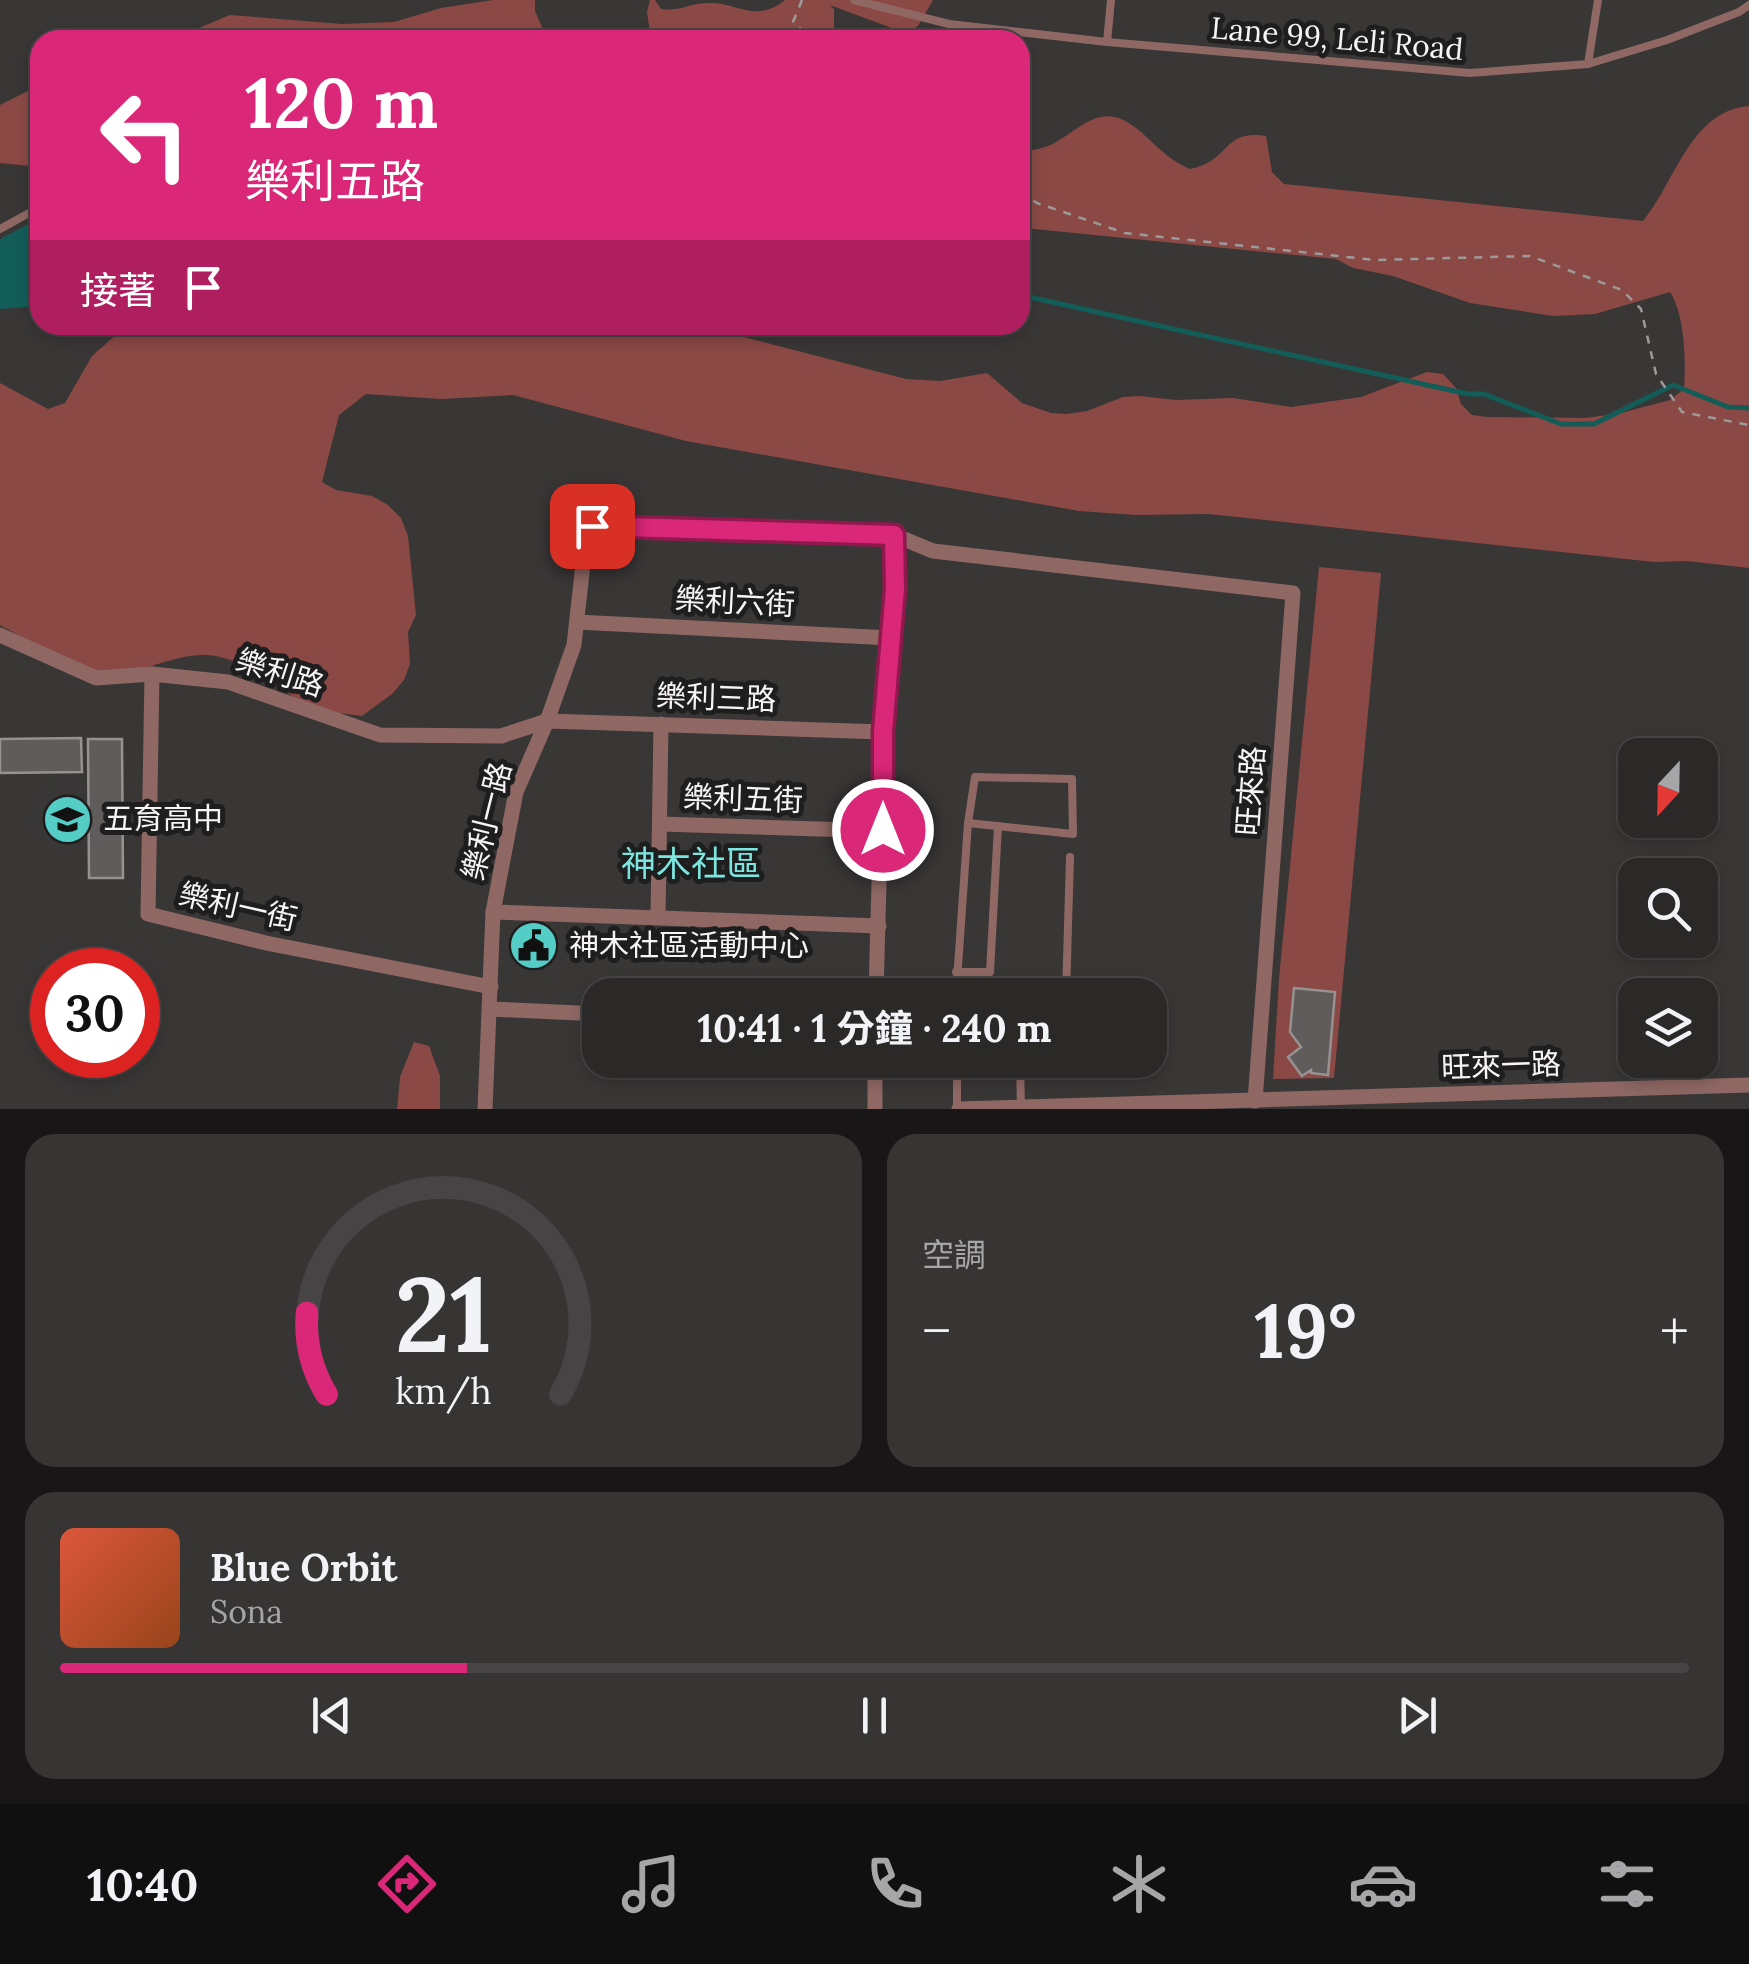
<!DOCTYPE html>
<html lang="zh-TW">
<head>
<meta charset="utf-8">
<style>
  body { margin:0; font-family:Lora,"Noto Sans TC",serif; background:#373434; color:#f1f3f6; height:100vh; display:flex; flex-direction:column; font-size:38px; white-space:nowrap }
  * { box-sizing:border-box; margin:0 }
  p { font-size:32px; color:#a6a6a8 }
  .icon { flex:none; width:55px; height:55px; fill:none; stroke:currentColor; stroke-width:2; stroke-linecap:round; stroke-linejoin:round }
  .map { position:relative; height:1109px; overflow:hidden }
  .side { display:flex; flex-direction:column; gap:25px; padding:25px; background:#181616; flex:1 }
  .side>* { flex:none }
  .guide { position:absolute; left:30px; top:30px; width:1000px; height:305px; border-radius:30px; box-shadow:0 5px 15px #0003,0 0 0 2px #474445; background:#db2777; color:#fff; overflow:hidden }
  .needle { width:65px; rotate:202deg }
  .tools { position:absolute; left:1618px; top:738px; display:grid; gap:20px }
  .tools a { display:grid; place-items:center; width:100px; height:100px; border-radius:20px; background:#2b2828; box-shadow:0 5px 15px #0003,0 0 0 2px #474445; font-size:50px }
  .speed { position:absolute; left:30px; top:948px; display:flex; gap:20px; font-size:50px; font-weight:700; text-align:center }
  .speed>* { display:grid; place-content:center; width:130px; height:130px; border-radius:50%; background:#2b2828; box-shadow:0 5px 15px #0003,0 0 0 2px #474445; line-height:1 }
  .speed .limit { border:15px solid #d22; background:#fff; color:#111 }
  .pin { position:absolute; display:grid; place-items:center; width:85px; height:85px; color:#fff; margin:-42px; border-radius:20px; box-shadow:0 5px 15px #0006 }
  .me { position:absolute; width:110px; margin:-55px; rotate:0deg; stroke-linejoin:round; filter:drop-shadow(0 0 8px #0008) }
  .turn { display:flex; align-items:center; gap:35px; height:210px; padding:0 50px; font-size:45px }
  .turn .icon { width:130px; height:130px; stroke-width:2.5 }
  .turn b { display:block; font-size:70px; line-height:85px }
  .then { display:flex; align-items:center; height:95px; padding:0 50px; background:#0003; gap:20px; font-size:38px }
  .big { font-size:75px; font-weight:700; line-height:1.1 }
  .side .tile { flex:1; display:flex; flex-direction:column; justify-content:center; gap:15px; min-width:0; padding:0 35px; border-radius:30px; background:#373434 }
  .side .dial { align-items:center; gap:0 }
  .dial svg { height:260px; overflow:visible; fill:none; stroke:#474445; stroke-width:7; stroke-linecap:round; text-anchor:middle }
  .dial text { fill:#f1f3f6; stroke:none }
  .song { display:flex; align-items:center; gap:30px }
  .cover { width:120px; height:120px; border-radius:15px; background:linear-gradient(135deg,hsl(10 70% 55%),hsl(20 70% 35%)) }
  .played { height:10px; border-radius:5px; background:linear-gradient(90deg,#db2777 25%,#474445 25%) }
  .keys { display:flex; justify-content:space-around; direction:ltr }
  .heat { display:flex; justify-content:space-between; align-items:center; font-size:55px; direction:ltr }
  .side .tiles { flex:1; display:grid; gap:25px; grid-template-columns:1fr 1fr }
  .tile:last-child { grid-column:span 2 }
  .trip { position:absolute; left:582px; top:978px; width:585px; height:100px; border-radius:30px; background:#2b2828; box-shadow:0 5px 15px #0003,0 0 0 2px #474445; font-weight:700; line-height:100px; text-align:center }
  .menu { display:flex; height:160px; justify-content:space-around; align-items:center; background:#111010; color:#a6a6a8 }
  .menu .icon { width:70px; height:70px }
  .menu .selected { color:#db2777 }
  .menu b { font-size:45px; color:#f1f3f6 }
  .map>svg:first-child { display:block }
  .green { fill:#8b4945 }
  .water { fill:#135d59 }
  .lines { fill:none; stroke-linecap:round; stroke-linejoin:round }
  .stream { stroke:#135d59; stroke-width:5 }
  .building { fill:#5f5c5b; stroke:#969292; stroke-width:2.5 }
  .path { stroke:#9d9a9a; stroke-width:2.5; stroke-dasharray:8 8; stroke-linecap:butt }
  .lane { stroke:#8f6864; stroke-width:8 }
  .street { stroke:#8f6864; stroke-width:15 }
  .route-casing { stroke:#8e194d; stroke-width:25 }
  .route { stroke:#db2777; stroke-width:18 }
  .labels { text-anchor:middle; stroke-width:10; stroke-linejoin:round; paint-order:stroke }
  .street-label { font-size:30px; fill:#f6f4f4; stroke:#1f1e1e }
  .poi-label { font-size:30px; fill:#f6f4f4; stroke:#1f1e1e; text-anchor:start }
  .quarter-label { font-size:35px; fill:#7be6df; stroke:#1f1e1e }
</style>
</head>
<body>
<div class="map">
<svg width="1749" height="1109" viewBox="0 0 1749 1109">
  <rect width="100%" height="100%" fill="#393636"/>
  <g class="green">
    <polygon points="493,0 535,0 535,11 548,40 170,40 230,15 342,24 394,22 441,8"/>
    <path d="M650 0H655L661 9C681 12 689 3 708 3 738 2 755 24 785 0H933L918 26 905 33 830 5 834 9V28L813 40H651L647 12Z"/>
    <polygon points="40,85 40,167 0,163 0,105"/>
    <path d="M1749 106V568L1687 561 1654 562 1209 514 1136 515 1079 511 686 441 513 395 441 399 366 394 339 415 322 482 336 490 372 496 388 505 401 518 408 536 416 615 408 632 410 664 404 680 392 694 362 716C344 713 326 713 309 705 279 692 253 665 220 657 177 646 132 684 90 672 67 665 23 637 0 625V383L48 409 65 403 92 356 127 325H697L906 379 940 381 987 373 1022 403 1051 413 1067 414 1087 411 1123 397 1140 396 1176 400 1233 398 1291 407 1361 397 1427 372 1443 374 1456 388 1461 404 1472 415 1487 417 1586 418 1621 413 1670 400 1684 389C1686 361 1685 315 1670 292L1595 314 1553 316 1470 303 1393 276 1353 268 1336 259 1024 228 1020 227V151C1032 151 1047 148 1058 141 1077 130 1096 109 1121 119 1145 129 1160 157 1190 169 1231 161 1222 129 1266 136L1272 172 1284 184 1643 221C1675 183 1690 111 1749 106Z"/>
    <polygon points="1319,567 1381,573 1334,1078 1273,1079 1279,979"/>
    <polygon points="414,1042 429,1046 440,1076 440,1109 397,1109 400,1077"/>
  </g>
  <polygon class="water" points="40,218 40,306 0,309 0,239"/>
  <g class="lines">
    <polyline class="stream" points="1020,295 1468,394 1484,394 1561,424 1594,424 1673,385 1728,407 1749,408"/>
  </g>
  <g class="building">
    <polygon points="81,738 82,772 0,773 0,739"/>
    <polygon points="88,739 122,739 123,878 89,878"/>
    <polygon points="517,932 553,934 551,961 516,958"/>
    <polygon points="1294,988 1335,992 1328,1075 1311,1073 1311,1070 1302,1076 1288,1057 1301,1047 1290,1032"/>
  </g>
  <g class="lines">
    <g class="path">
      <polyline points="802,0 793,22 814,40"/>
      <polyline points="1020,192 1037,203 1125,233 1375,260 1530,256 1622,290 1641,309 1656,374 1682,412 1749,425"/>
    </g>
    <g class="lane">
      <polyline points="854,0 949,24 1107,42 1470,73 1588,64 1667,40 1739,12 1749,5"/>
      <polyline points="1107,42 1111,0"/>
      <polyline points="1588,64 1598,0"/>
      <polyline points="0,229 40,207"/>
      <polyline points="956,972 990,972 998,826"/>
      <polyline points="956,995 968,823 975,777 1072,779 1073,834 968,823"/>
      <polyline points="1066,995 1070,857"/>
      <polyline points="957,1060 957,1109"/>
      <polyline points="1021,1107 1020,1065 1064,1063 1064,1060"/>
    </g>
    <g class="street">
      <polyline points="577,622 891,638"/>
      <polyline points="0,635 96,678 152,674 228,682 380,735 501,736 547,721 883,732"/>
      <polyline points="152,674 148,914 266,943 491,987"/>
      <polyline points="661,824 883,831"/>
      <polyline points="493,912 879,926"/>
      <polyline points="658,917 661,724"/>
      <polyline points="876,995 883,732 895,589 894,535"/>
      <polyline points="491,1009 600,1014"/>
      <polyline points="875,1060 875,1109"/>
      <polyline points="485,1109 493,912 516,792 547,721 574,645 584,555 593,526 894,535 933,551 1293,593 1255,1101"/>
      <polyline points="959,1109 1749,1085"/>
    </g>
  </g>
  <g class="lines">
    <defs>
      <polyline id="route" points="592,526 894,535 895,589 883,732 883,830"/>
    </defs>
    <use href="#route" class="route-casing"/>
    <use href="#route" class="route"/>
  </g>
  <defs>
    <symbol id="school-disc" viewBox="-11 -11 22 22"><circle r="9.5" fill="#54cdc7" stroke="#1f1e1e"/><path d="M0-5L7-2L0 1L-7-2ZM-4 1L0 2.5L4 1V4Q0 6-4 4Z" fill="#111"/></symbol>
    <symbol id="civic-disc" viewBox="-11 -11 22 22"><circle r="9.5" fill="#54cdc7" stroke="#1f1e1e"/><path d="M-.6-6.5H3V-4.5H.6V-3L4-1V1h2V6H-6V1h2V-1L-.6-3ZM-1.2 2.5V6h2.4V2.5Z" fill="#111"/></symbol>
  </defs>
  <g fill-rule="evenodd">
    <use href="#school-disc" x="40" y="792" width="55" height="55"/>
    <use href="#civic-disc" x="506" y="918" width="55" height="55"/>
  </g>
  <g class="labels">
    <g class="street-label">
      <text transform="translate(1337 39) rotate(5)" y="10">Lane 99, Leli Road</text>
      <text transform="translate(735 602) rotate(3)" y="10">樂利六街</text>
      <text transform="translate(280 673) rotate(18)" y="10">樂利路</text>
      <text transform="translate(716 698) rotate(2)" y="10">樂利三路</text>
      <text transform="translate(1251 791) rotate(-86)" y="10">旺來路</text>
      <text transform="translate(743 799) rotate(2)" y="10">樂利五街</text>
      <text transform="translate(487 821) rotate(-76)" y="10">樂利一路</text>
      <text transform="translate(238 907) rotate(13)" y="10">樂利一街</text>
      <text transform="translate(1501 1066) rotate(-2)" y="10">旺來一路</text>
    </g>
    <g class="poi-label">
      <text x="103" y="829">五育高中</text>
      <text x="569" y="956">神木社區活動中心</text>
    </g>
    <g class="quarter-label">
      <text x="691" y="876">神木社區</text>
    </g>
  </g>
</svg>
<div class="tools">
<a><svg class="needle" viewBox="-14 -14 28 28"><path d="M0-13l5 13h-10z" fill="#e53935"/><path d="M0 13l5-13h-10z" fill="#a6a6a8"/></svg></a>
<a><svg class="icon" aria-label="search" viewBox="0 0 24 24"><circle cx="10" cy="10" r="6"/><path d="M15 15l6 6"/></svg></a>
<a><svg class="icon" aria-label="layers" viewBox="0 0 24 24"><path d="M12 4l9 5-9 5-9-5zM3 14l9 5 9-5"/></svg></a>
</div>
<div class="speed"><div class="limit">30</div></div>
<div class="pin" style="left:592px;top:526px;background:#d93025"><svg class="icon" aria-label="arrive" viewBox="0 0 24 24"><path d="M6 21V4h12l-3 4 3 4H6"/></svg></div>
<svg class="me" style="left:883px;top:830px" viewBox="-20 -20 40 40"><circle r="17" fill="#db2777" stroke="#fff" stroke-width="3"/><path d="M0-11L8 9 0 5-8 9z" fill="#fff"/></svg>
<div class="trip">10:41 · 1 分鐘 · 240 m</div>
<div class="guide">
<div class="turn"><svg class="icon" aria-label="left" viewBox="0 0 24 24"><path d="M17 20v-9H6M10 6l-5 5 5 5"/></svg><div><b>120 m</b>樂利五路</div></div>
<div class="then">接著<svg class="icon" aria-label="arrive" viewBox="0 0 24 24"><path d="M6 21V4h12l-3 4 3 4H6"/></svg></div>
</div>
</div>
<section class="side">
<div class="tiles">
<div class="tile dial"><svg viewBox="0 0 100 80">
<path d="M14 69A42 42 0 1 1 86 69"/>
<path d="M14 69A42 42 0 0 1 8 44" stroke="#db2777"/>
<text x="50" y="56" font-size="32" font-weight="700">21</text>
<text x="50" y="72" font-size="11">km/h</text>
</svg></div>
<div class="tile"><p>空調</p>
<div class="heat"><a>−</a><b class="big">19°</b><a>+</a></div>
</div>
<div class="tile">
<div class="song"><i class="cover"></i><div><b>Blue Orbit</b><p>Sona</p></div></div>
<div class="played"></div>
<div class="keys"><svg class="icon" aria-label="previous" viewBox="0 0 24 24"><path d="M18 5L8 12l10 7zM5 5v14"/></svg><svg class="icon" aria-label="pause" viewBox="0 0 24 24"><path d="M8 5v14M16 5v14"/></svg><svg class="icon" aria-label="next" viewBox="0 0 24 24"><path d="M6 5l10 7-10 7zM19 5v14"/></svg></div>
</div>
</div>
</section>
<nav class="menu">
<b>10:40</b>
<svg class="icon selected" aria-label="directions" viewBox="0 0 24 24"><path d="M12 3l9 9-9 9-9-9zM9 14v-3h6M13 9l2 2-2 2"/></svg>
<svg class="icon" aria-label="music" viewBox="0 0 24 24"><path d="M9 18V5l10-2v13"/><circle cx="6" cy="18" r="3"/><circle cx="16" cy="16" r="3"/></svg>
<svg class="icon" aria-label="phone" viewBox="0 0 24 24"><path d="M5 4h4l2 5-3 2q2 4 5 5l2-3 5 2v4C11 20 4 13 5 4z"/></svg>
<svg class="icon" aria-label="climate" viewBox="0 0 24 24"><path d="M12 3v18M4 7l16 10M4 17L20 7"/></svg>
<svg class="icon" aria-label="car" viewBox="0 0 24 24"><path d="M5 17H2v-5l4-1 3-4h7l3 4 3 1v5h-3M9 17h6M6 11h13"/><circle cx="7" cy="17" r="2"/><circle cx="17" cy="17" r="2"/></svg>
<svg class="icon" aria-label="filters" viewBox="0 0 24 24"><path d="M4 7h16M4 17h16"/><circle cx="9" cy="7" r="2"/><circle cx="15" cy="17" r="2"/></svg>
</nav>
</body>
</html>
